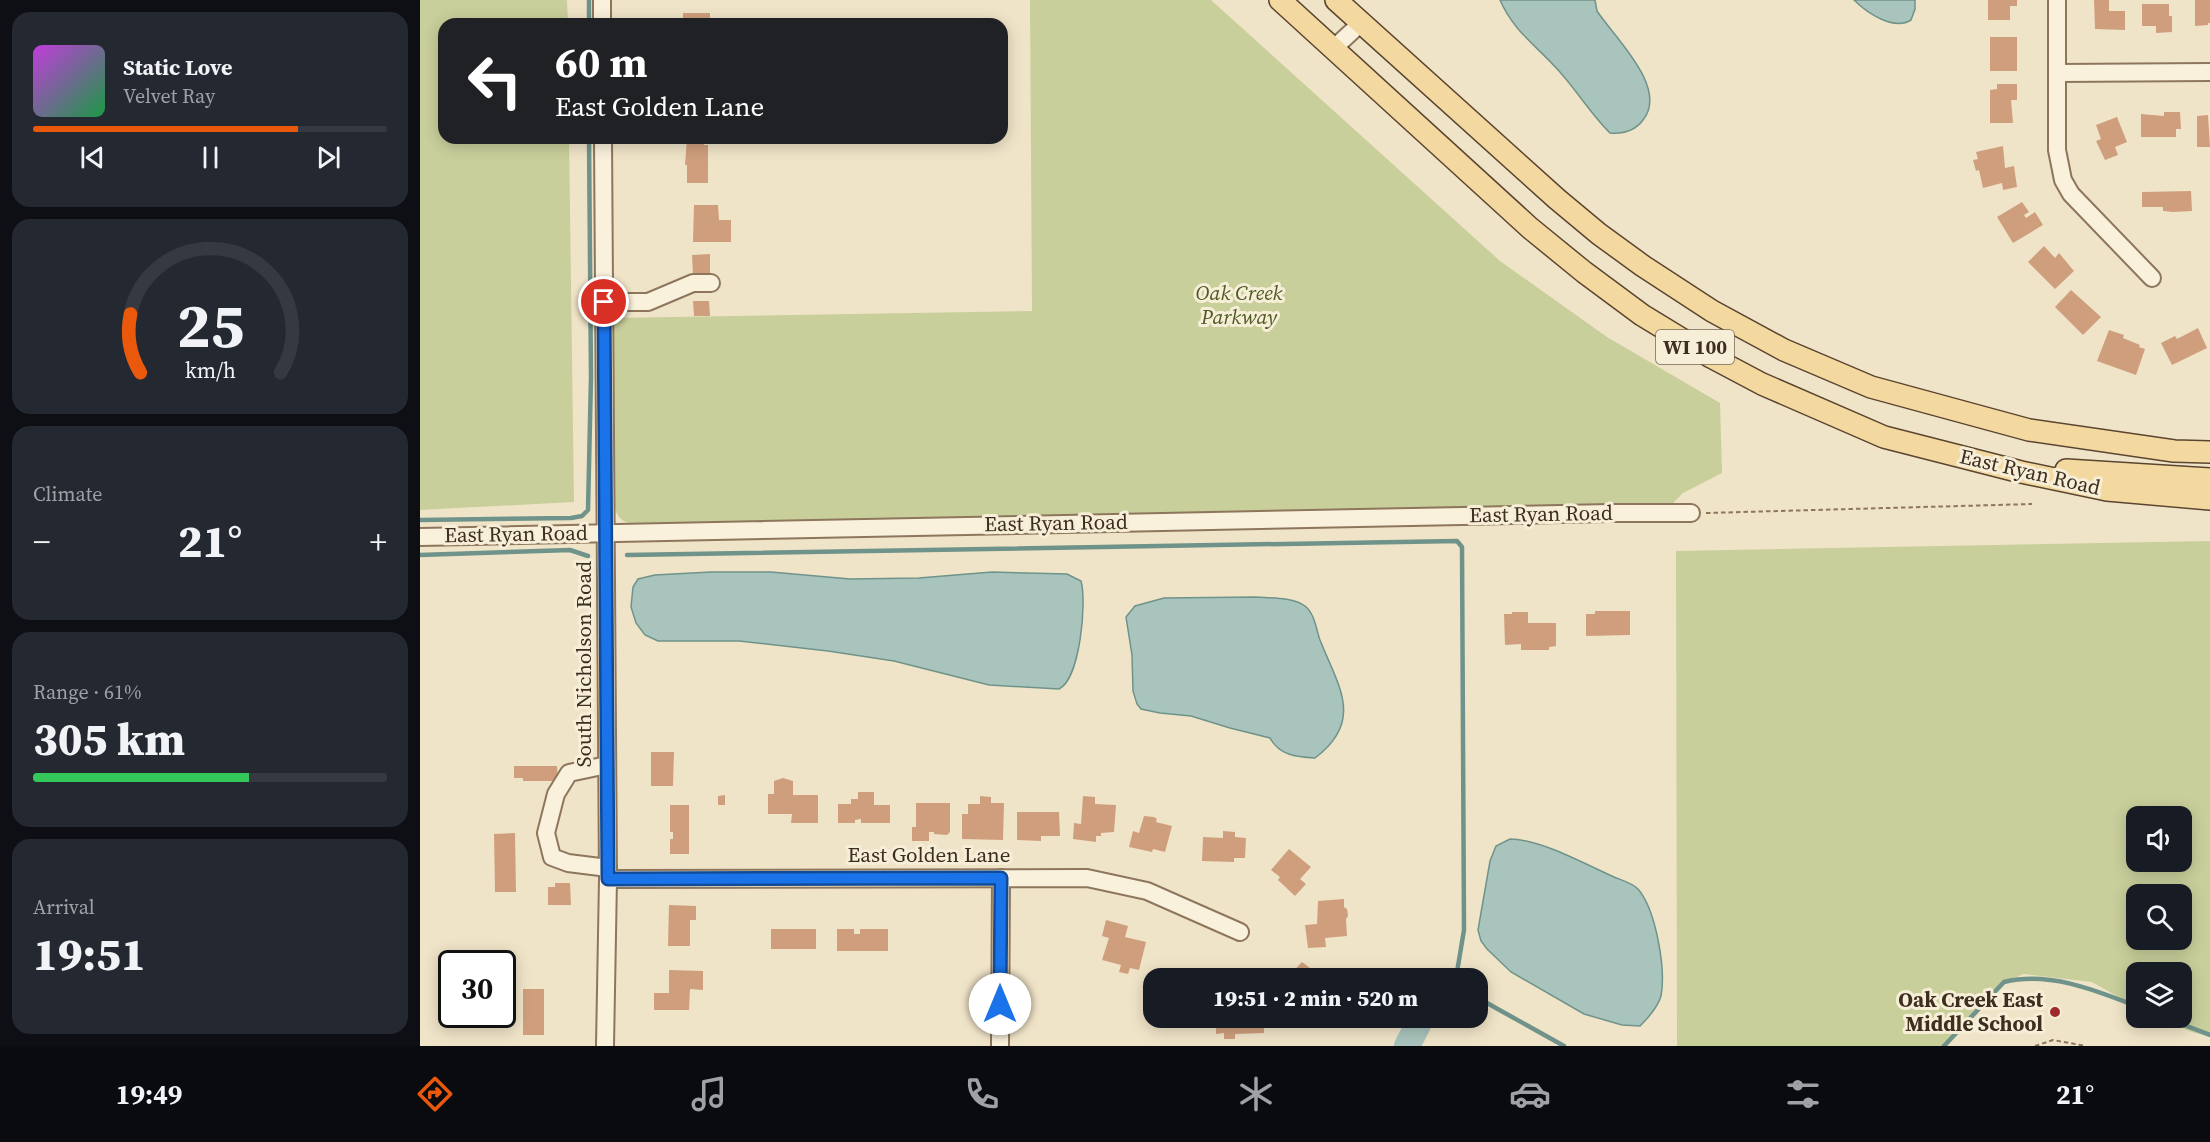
<!DOCTYPE html>
<html lang="en">
<head>
<meta charset="utf-8">
<style>
  body { margin:0; font-family:"Source Serif 4",serif; background:#242831; color:#f1f3f6; height:100vh; display:flex; flex-direction:column; font-size:22px; white-space:nowrap }
  * { box-sizing:border-box; margin:0 }
  p { font-size:20px; color:#9ea1a6 }
  .icon { flex:none; width:33px; height:33px; fill:none; stroke:currentColor; stroke-width:2; stroke-linecap:round; stroke-linejoin:round }
  .map { position:relative; flex:1; overflow:hidden }
  .sheet { display:flex; flex-direction:column; gap:12px; padding:12px; background:#0d0f14; width:420px }
  .sheet>* { flex:none }
  .top-card { position:absolute; left:18px; top:18px; width:570px; height:126px; border-radius:18px; box-shadow:0 3px 15px #0003; background:#202124; color:#fff; overflow:hidden }
  .tools { position:absolute; left:1706px; top:806px; display:grid; gap:12px }
  .tools a { display:grid; place-items:center; width:66px; height:66px; border-radius:12px; background:#171b24; box-shadow:0 3px 15px #0003; font-size:30px }
  .speed { position:absolute; left:18px; top:950px; display:flex; gap:12px; font-size:30px; font-weight:700; text-align:center }
  .speed>* { display:grid; place-content:center; width:78px; height:78px; border-radius:50%; background:#171b24; box-shadow:0 3px 15px #0003; line-height:1 }
  .speed .limit { border:3px solid #111; border-radius:9px; background:#fff; color:#111 }
  .pin { position:absolute; display:grid; place-items:center; width:51px; height:51px; color:#fff; margin:-26px; border:3px solid #fff; border-radius:50%; box-shadow:0 2px 6px #0007 }
  .me { position:absolute; width:66px; margin:-33px; rotate:0deg; stroke-linejoin:round; filter:drop-shadow(0 0 4px #0008) }
  .turn { display:flex; align-items:center; gap:21px; height:126px; padding:0 18px; font-size:27px }
  .turn .icon { width:78px; height:78px; stroke-width:2.5 }
  .turn b { display:block; font-size:42px; line-height:51px }
  .big { font-size:45px; font-weight:800; line-height:1.1 }
  .sheet .card { flex:1; display:flex; flex-direction:column; justify-content:center; gap:9px; min-width:0; padding:0 21px; border-radius:18px; background:#242831 }
  .sheet .dial { align-items:center; gap:0 }
  .dial svg { height:156px; overflow:visible; fill:none; stroke:#363941; stroke-width:7; stroke-linecap:round; text-anchor:middle }
  .dial text { fill:#f1f3f6; stroke:none }
  .song { display:flex; align-items:center; gap:18px }
  .cover { width:72px; height:72px; border-radius:9px; background:linear-gradient(135deg,hsl(290 70% 55%),hsl(140 70% 35%)) }
  .played { height:6px; border-radius:3px; background:linear-gradient(90deg,#ea580c 75%,#363941 75%) }
  .keys { display:flex; justify-content:space-around; direction:ltr }
  .heat { display:flex; justify-content:space-between; align-items:center; font-size:33px; direction:ltr }
  .charge { height:9px; border-radius:4px; background:linear-gradient(90deg,#34c759 61%,#363941 0) }
  .trip { position:absolute; left:723px; top:968px; width:345px; height:60px; border-radius:18px; background:#171b24; box-shadow:0 3px 15px #0003; font-weight:800; line-height:60px; text-align:center }
  .menu { display:flex; height:96px; justify-content:space-around; align-items:center; background:#090b0e; color:#9ea1a6 }
  .menu .icon { width:42px; height:42px }
  .menu .current { color:#ea580c }
  .menu b { font-size:27px; color:#f1f3f6 }
  main { display:flex; flex:1; min-height:0 }
  .map>svg:first-child { display:block }
  .green { fill:#c9cf9b; fill-rule:evenodd }
  .water { fill:#a9c4bc; stroke:#6f938a; stroke-width:1.5 }
  .lines { fill:none; stroke-linecap:round; stroke-linejoin:round }
  .stream { stroke:#6f938a; stroke-width:4.5 }
  .river { stroke:#a9c4bc; stroke-width:26 }
  .building { fill:#cf9f7d }
  .minor-casing { stroke:#8d765c; stroke-width:20 }
  .major-casing { stroke:#5b4430; stroke-width:24 }
  .path { stroke:#8d765c; stroke-width:2; stroke-dasharray:4.5 3; stroke-linecap:butt }
  .minor { stroke:#faf1dc; stroke-width:16 }
  .major { stroke:#f3d9a0; stroke-width:21 }
  .route-casing { stroke:#114b97; stroke-width:15 }
  .route { stroke:#1a73e8; stroke-width:10 }
  .poi-dot { fill:#9e2a2b; stroke:#f7eed8; stroke-width:2 }
  .labels { text-anchor:middle; stroke-width:6; stroke-linejoin:round; paint-order:stroke }
  .shield { fill:#f7eed8; stroke:#756857; stroke-width:1.5 }
  .shield-label { font-size:20px; font-weight:bold; fill:#3d2e20 }
  .park-label { font-size:21px; font-style:italic; fill:#4d5a26; stroke:#f7eed8 }
  .street-label { font-size:21px; fill:#3d2e20; stroke:#f7eed8 }
  .poi-label { font-size:21px; font-weight:bold; fill:#3d2e20; stroke:#f7eed8; text-anchor:end }
</style>
</head>
<body>
<main>
<section class="sheet">
<div class="card">
<div class="song"><i class="cover"></i><div><b>Static Love</b><p>Velvet Ray</p></div></div>
<div class="played"></div>
<div class="keys"><svg class="icon" aria-label="previous" viewBox="0 0 24 24"><path d="M18 5L8 12l10 7zM5 5v14"/></svg><svg class="icon" aria-label="pause" viewBox="0 0 24 24"><path d="M8 5v14M16 5v14"/></svg><svg class="icon" aria-label="next" viewBox="0 0 24 24"><path d="M6 5l10 7-10 7zM19 5v14"/></svg></div>
</div>
<div class="card dial"><svg viewBox="0 0 100 80">
<path d="M14 69A42 42 0 1 1 86 69"/>
<path d="M14 69A42 42 0 0 1 9 39" stroke="#ea580c"/>
<text x="50" y="56" font-size="32" font-weight="700">25</text>
<text x="50" y="72" font-size="11">km/h</text>
</svg></div>
<div class="card"><p>Climate</p>
<div class="heat"><a>−</a><b class="big">21°</b><a>+</a></div>
</div>
<div class="card"><p>Range · 61%</p><b class="big">305 km</b><div class="charge"></div></div>
<div class="card"><p>Arrival</p><b class="big">19:51</b></div>
</section>
<div class="map">
<svg width="1790" height="1046" viewBox="0 0 1790 1046">
  <rect width="100%" height="100%" fill="#f0e4c8"/>
  <g class="green">
    <polygon points="0,0 147,0 148,24 24,24 24,138 149,138 154,502 0,510"/>
    <path d="M610 0H791L1080 261 1187 337 1300 403 1302 473 1263 493 1251 505 214 524C199 522 195 514 193 499L191 318 612 311Z"/>
    <path d="M1790 541V1037L1769 1031 1739 1017H1761V972H1716V1007L1672 982 1604 974 1584 982 1570 993 1523 1046H1257L1256 551ZM1716 816H1761V861H1716ZM1716 894H1761V939H1716Z"/>
  </g>
  <g class="water">
    <path d="M1080 0H1175L1177 11C1194 37 1249 88 1223 120 1215 131 1203 134 1190 133 1171 114 1157 91 1139 71 1117 46 1094 32 1080 0Z"/>
    <path d="M1434 0H1495V9L1491 20C1474 31 1447 13 1434 0Z"/>
    <path d="M291 572H351L430 579 499 578 572 572 647 574 661 581C667 602 660 679 639 689L569 685 474 661 408 651 319 641H238L225 635 216 623 211 607 213 587 218 579 235 575Z"/>
    <path d="M836 597C850 598 874 597 885 606 895 614 896 629 900 640 918 686 945 720 895 758 876 757 859 755 850 738L810 728 771 716 740 713 721 709 717 704 713 691 712 655 706 617 715 606 744 598Z"/>
    <path d="M1090 839C1120 839 1165 864 1194 877 1201 880 1212 883 1218 889 1236 910 1246 969 1241 996 1238 1007 1228 1018 1220 1026L1202 1025 1164 1014 1091 972 1067 949 1061 941 1058 930 1070 861 1076 846Z"/>
  </g>
  <g class="lines">
    <g class="stream">
      <polyline points="169,0 169,24"/>
      <polyline points="0,520 151,518 162,516 168,510 171,377 169,138"/>
      <polyline points="0,555 150,550 168,556"/>
      <polyline points="207,555 1037,541 1042,547 1044,930 1036,978"/>
      <polyline points="1058,998 1144,1046"/>
      <polyline points="1743,1017 1790,1035"/>
      <path d="M1524 1046 1584 982C1629 971 1675 990 1716 1006"/>
    </g>
    <polyline class="river" points="987,1046 1002,1017"/>
  </g>
  <g class="building">
    <polygon points="1568,0 1597,0 1597,6 1590,6 1590,20 1568,20"/>
    <polygon points="1674,0 1689,0 1689,11 1705,11 1705,30 1675,29"/>
    <polygon points="1775,0 1790,0 1790,23 1788,23 1788,25 1775,26"/>
    <polygon points="1722,4 1749,4 1749,16 1752,16 1752,32 1736,33 1736,26 1722,26"/>
    <rect x="263" y="13" width="27" height="11"/>
    <rect x="1570" y="37" width="27" height="34"/>
    <polygon points="1577,84 1597,84 1597,100 1591,100 1593,123 1570,123 1570,90 1577,89"/>
    <polygon points="1744,112 1760,112 1761,129 1756,129 1756,137 1721,137 1721,114 1744,116"/>
    <polygon points="1788,115 1790,147 1777,147 1777,116"/>
    <polygon points="1697,117 1707,142 1695,147 1698,155 1685,160 1676,141 1681,139 1676,125"/>
    <polygon points="267,138 284,138 284,145 288,145 288,183 267,183 267,165 265,165"/>
    <polygon points="1583,146 1585,168 1594,166 1597,187 1583,190 1582,183 1563,188 1559,170 1556,171 1553,160 1558,159 1556,152"/>
    <polygon points="1771,191 1772,211 1753,212 1743,211 1743,207 1722,207 1722,192"/>
    <polygon points="1602,202 1609,212 1604,215 1606,218 1615,212 1623,225 1593,243 1577,217"/>
    <polygon points="274,205 298,205 299,220 311,220 311,242 273,242"/>
    <polygon points="1624,246 1635,258 1639,253 1654,271 1635,289 1608,262"/>
    <polygon points="290,254 290,277 273,277 272,255"/>
    <polygon points="1651,290 1681,317 1663,335 1635,307"/>
    <polygon points="273,301 289,301 290,316 274,316"/>
    <polygon points="1778,328 1787,348 1752,365 1741,343 1755,336 1757,339"/>
    <polygon points="1689,330 1704,335 1703,338 1720,345 1719,347 1725,349 1716,375 1677,361"/>
    <polygon points="1175,611 1210,611 1210,635 1166,636 1166,614 1175,614"/>
    <polygon points="1092,612 1108,612 1108,623 1136,623 1136,646 1129,647 1129,650 1101,650 1101,644 1085,645 1084,614 1092,614"/>
    <polygon points="231,752 254,752 253,786 231,786"/>
    <polygon points="94,766 137,766 138,781 103,781 103,778 94,778"/>
    <polygon points="363,778 373,781 373,795 398,795 398,823 371,823 372,814 348,814 348,794 354,794 354,781"/>
    <polygon points="438,792 454,792 454,805 470,805 470,823 441,823 441,819 435,820 435,823 418,823 418,804 431,804 431,799 438,799"/>
    <polygon points="305,795 305,805 298,805 298,796"/>
    <polygon points="560,796 571,797 571,803 584,803 583,840 542,839 542,814 548,814 548,804 560,804"/>
    <polygon points="663,796 675,797 675,804 696,805 694,832 681,833 681,836 676,836 676,842 653,839 654,823 661,824"/>
    <polygon points="496,803 530,803 530,832 527,835 514,834 514,832 509,832 509,841 492,841 492,827 496,827"/>
    <polygon points="250,805 269,805 269,854 250,854 250,839 253,839 253,832 250,832"/>
    <polygon points="597,812 639,812 640,836 621,836 621,841 597,840"/>
    <polygon points="724,816 734,817 737,819 736,822 752,826 745,852 733,849 732,852 709,847 713,831 719,833"/>
    <polygon points="803,831 815,832 815,837 826,838 825,858 814,858 814,862 782,861 783,837 803,838"/>
    <polygon points="95,833 96,892 75,892 74,834"/>
    <polygon points="869,849 891,867 880,879 886,884 875,896 858,880 860,877 851,870"/>
    <polygon points="135,883 150,883 151,905 128,905 128,887 135,887"/>
    <polygon points="924,899 924,907 927,909 928,916 926,919 927,936 905,938 906,947 888,948 885,925 897,924 898,901"/>
    <polygon points="249,905 276,906 276,920 270,920 270,946 248,946"/>
    <polygon points="686,920 708,926 705,937 726,942 719,970 710,968 708,974 699,972 701,965 682,960 689,938 682,936"/>
    <rect x="351" y="929" width="45" height="20"/>
    <polygon points="417,929 434,929 434,934 440,934 440,929 468,929 468,951 417,951"/>
    <polygon points="882,962 903,978 867,978"/>
    <polygon points="249,970 283,971 283,990 270,989 269,1010 234,1010 234,993 249,993"/>
    <rect x="103" y="989" width="21" height="46"/>
    <polygon points="796,1017 844,1017 844,1033 815,1034 815,1039 804,1039 804,1033 796,1034"/>
  </g>
  <g class="lines">
    <defs>
      <g id="minor">
        <polyline points="182,0 182,24"/>
        <polyline points="1637,0 1637,150 1643,180 1651,194 1732,278"/>
        <polyline points="913,49 941,23"/>
        <polyline points="1638,73 1790,72"/>
        <polyline points="183,138 188,879 185,1046"/>
        <polyline points="184,302 228,302 273,283 291,283"/>
        <polyline points="0,537 1190,513 1271,513"/>
        <polyline points="187,765 149,773 136,794 126,833 132,857 148,863 188,868"/>
        <polyline points="188,879 667,878 727,891 820,932"/>
        <polyline points="580,1046 581,878"/>
      </g>
      <g id="major">
        <polyline points="860,0 1110,228 1164,272 1222,315 1291,357 1342,384 1464,437 1601,472 1687,490 1790,499"/>
        <polyline points="916,0 1137,199 1179,234 1223,266 1292,311 1364,350 1451,387 1609,430 1754,451 1790,452"/>
        <polyline points="1646,470 1790,479"/>
      </g>
    </defs>
    <use href="#minor" class="minor-casing"/>
    <use href="#major" class="major-casing"/>
    <g class="path">
      <polyline points="1286,513 1612,504"/>
      <polyline points="1615,1046 1633,1040 1666,1046"/>
    </g>
    <use href="#minor" class="minor"/>
    <use href="#major" class="major"/>
  </g>
  <g class="lines">
    <defs>
      <polyline id="route" points="184,302 188,879 581,878 580,1004"/>
    </defs>
    <use href="#route" class="route-casing"/>
    <use href="#route" class="route"/>
  </g>
  <circle class="poi-dot" cx="1635" cy="1012" r="6"/>
  <g class="labels">
    <rect class="shield" x="1236" y="330" width="78" height="34" rx="4.5"/>
    <g class="shield-label">
      <text x="1275" y="354">WI 100</text>
    </g>
    <g class="park-label">
      <text x="819" y="300">Oak Creek<tspan x="819" dy="24">Parkway</tspan></text>
    </g>
    <g class="street-label">
      <text transform="translate(1610 472) rotate(13)" y="7">East Ryan Road</text>
      <text transform="translate(1121 514) rotate(-1)" y="7">East Ryan Road</text>
      <text transform="translate(636 523) rotate(-1)" y="7">East Ryan Road</text>
      <text transform="translate(96 534) rotate(-1)" y="7">East Ryan Road</text>
      <text transform="translate(164 664) rotate(-90)" y="7">South Nicholson Road</text>
      <text x="509" y="862">East Golden Lane</text>
    </g>
    <g class="poi-label">
      <text x="1623" y="1007">Oak Creek East<tspan x="1623" dy="24">Middle School</tspan></text>
    </g>
  </g>
</svg>
<div class="tools">
<a><svg class="icon" aria-label="sound" viewBox="0 0 24 24"><path d="M4 9h4l5-4v14l-5-4H4zM17 9q2 3 0 6"/></svg></a>
<a><svg class="icon" aria-label="search" viewBox="0 0 24 24"><circle cx="10" cy="10" r="6"/><path d="M15 15l6 6"/></svg></a>
<a><svg class="icon" aria-label="layers" viewBox="0 0 24 24"><path d="M12 4l9 5-9 5-9-5zM3 14l9 5 9-5"/></svg></a>
</div>
<div class="speed"><div class="limit">30</div></div>
<div class="pin" style="left:184px;top:302px;background:#d93025"><svg class="icon" aria-label="arrive" viewBox="0 0 24 24"><path d="M6 21V4h12l-3 4 3 4H6"/></svg></div>
<svg class="me" style="left:580px;top:1004px" viewBox="-20 -20 40 40"><circle r="19" fill="#fff"/><path d="M0-13L10 11 0 6-10 11z" fill="#1a73e8"/></svg>
<div class="trip">19:51 · 2 min · 520 m</div>
<div class="top-card">
<div class="turn"><svg class="icon" aria-label="left" viewBox="0 0 24 24"><path d="M17 20v-9H6M10 6l-5 5 5 5"/></svg><div><b>60 m</b>East Golden Lane</div></div>
</div>
</div>
</main>
<nav class="menu">
<b>19:49</b>
<svg class="icon current" aria-label="directions" viewBox="0 0 24 24"><path d="M12 3l9 9-9 9-9-9zM9 14v-3h6M13 9l2 2-2 2"/></svg>
<svg class="icon" aria-label="music" viewBox="0 0 24 24"><path d="M9 18V5l10-2v13"/><circle cx="6" cy="18" r="3"/><circle cx="16" cy="16" r="3"/></svg>
<svg class="icon" aria-label="phone" viewBox="0 0 24 24"><path d="M5 4h4l2 5-3 2q2 4 5 5l2-3 5 2v4C11 20 4 13 5 4z"/></svg>
<svg class="icon" aria-label="climate" viewBox="0 0 24 24"><path d="M12 3v18M4 7l16 10M4 17L20 7"/></svg>
<svg class="icon" aria-label="car" viewBox="0 0 24 24"><path d="M5 17H2v-5l4-1 3-4h7l3 4 3 1v5h-3M9 17h6M6 11h13"/><circle cx="7" cy="17" r="2"/><circle cx="17" cy="17" r="2"/></svg>
<svg class="icon" aria-label="filters" viewBox="0 0 24 24"><path d="M4 7h16M4 17h16"/><circle cx="9" cy="7" r="2"/><circle cx="15" cy="17" r="2"/></svg>
<b>21°</b>
</nav>
</body>
</html>
